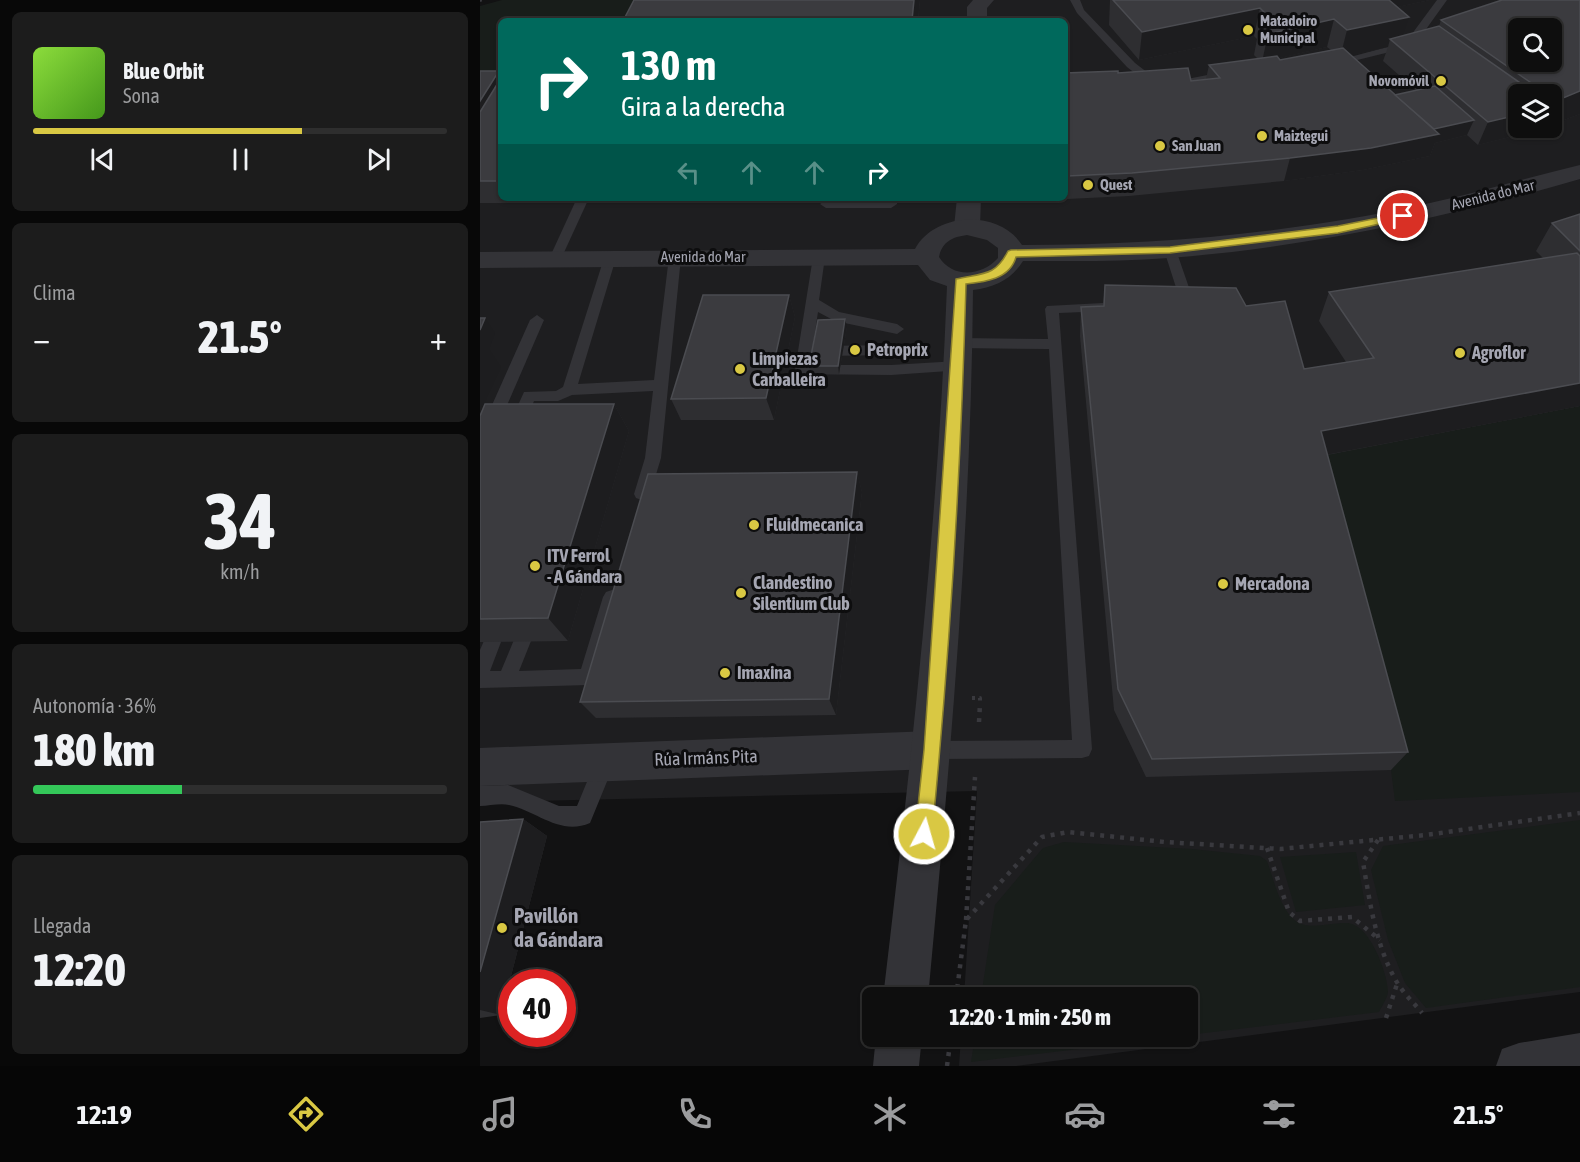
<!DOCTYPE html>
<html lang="es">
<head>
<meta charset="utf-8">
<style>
  body { margin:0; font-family:"Asap Condensed",sans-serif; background:#1c1c1c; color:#f1f3f6; height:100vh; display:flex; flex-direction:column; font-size:22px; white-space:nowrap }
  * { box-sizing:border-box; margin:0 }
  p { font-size:20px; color:#9b9c9e }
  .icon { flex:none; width:33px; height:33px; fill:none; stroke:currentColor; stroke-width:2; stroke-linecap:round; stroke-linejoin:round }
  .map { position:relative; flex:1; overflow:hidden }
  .drawer { display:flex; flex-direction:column; gap:12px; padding:12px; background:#080808; width:480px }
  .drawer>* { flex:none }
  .banner { position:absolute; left:18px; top:18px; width:570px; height:183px; border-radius:9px; box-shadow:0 2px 4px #0004,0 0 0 2px #2e2e2e; background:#00695c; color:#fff; overflow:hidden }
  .tools { position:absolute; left:1028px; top:18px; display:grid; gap:12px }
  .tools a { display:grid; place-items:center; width:54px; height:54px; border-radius:9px; background:#0e0e0e; box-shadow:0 2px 4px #0004,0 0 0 2px #2e2e2e; font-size:30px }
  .speed { position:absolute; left:18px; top:969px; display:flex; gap:12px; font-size:30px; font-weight:700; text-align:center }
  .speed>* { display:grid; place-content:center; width:78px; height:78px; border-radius:50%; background:#0e0e0e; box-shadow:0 2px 4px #0004,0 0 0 2px #2e2e2e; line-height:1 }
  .speed .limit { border:9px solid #d22; background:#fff; color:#111 }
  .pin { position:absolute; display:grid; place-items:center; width:51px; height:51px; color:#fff; margin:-26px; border:3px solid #fff; border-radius:50%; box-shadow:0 2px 6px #0007 }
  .me { position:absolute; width:66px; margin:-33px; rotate:6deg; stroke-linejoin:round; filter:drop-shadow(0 0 4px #0008) }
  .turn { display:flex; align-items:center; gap:21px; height:126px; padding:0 24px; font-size:27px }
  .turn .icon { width:78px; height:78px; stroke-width:2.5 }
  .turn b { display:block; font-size:42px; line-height:51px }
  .lanes { display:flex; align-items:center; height:57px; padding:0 24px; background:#0003; justify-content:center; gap:30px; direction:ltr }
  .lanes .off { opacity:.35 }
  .big { font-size:45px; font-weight:800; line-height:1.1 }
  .drawer .tile { flex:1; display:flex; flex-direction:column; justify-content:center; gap:9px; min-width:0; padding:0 21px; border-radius:9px; background:#1c1c1c }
  .drawer .dial { align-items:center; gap:0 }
  .dial b { font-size:78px; line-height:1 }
  .song { display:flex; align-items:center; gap:18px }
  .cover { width:72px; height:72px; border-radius:9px; background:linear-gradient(135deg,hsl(90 70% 55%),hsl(100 70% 35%)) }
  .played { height:6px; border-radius:3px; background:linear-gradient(90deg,#d9c843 65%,#2e2e2e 65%) }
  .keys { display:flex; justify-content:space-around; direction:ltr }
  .heat { display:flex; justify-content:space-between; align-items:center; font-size:33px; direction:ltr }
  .charge { height:9px; border-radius:4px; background:linear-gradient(90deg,#34c759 36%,#2e2e2e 0) }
  .trip { position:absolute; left:382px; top:987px; width:336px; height:60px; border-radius:9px; background:#0e0e0e; box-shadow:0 2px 4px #0004,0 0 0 2px #2e2e2e; font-weight:800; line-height:60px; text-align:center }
  .dock { display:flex; height:96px; justify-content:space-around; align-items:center; background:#060606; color:#9b9c9e }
  .dock .icon { width:42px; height:42px }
  .dock .active { color:#d9c843 }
  .dock b { font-size:27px; color:#f1f3f6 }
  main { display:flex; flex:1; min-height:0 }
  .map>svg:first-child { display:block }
  .built { fill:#1e1e20; fill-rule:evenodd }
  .green { fill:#181d1a }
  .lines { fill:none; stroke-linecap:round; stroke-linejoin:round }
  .path-far2 { stroke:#39393e; stroke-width:2; stroke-dasharray:2 3; stroke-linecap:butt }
  .path-far1 { stroke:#39393e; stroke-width:4; stroke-dasharray:3 4.5; stroke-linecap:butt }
  .path { stroke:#39393e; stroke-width:4.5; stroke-dasharray:4 6; stroke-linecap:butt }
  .service { fill:#333337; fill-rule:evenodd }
  .minor { fill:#333337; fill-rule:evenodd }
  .tertiary { fill:#333337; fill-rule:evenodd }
  .wall { fill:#2e2e31; fill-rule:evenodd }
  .shaded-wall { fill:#1d1d1f }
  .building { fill:#3b3b3f; stroke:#4b4c51; stroke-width:1.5; fill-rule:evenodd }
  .route { fill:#d9c843; stroke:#8d822c; stroke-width:1.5 }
  .poi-dot { fill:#d9c843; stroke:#0d0d0e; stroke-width:2 }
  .labels { text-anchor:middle; stroke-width:6; stroke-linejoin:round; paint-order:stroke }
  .far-poi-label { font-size:15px; font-weight:bold; fill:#a5a6b2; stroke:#0d0d0e; text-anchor:start }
  .far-street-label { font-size:15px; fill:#a5a6b2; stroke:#0d0d0e }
  .poi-label { font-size:18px; font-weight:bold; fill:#a5a6b2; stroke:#0d0d0e; text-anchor:start }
  .street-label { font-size:18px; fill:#a5a6b2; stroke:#0d0d0e }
  .near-poi-label { font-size:21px; font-weight:bold; fill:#a5a6b2; stroke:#0d0d0e; text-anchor:start }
</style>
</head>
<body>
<main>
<section class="drawer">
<div class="tile">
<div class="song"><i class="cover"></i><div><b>Blue Orbit</b><p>Sona</p></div></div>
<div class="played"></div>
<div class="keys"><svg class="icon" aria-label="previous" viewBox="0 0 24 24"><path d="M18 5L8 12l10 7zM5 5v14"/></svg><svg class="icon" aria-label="pause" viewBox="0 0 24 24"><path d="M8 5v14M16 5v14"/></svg><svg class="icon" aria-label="next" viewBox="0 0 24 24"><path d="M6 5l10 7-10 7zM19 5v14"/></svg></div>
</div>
<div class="tile"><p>Clima</p>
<div class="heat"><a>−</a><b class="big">21.5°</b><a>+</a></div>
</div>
<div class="tile dial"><b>34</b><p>km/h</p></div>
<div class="tile"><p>Autonomía · 36%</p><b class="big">180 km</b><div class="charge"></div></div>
<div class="tile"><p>Llegada</p><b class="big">12:20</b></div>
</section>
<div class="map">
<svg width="1100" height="1066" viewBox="0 0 1100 1066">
  <rect width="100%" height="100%" fill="#121213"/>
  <path class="built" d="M176 0H1100V992L536 1066H479L481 1037 708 1036V998L484 997 497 791 0 802V97L21 198H585V21H166ZM1038 28H1071V62H1038ZM1038 94H1071V128H1038Z"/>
  <g class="green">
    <polygon points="22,0 176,0 166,21 21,21 21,97 0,97 0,6"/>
    <polygon points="1100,406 1100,792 915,801 911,770 830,458"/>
    <polygon points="1100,820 1100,987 946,1008 925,983 908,940 891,870 903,846"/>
    <path d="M584 842 712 849 780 856 787 861C794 880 800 910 817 922 829 930 854 922 868 923 890 925 907 972 908 991 908 997 902 1006 899 1012L708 1035V998L501 997 515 905 563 848Z"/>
    <polygon points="876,852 885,905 816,912 800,857"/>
    <polygon points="495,1037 495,1036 699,1037 491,1062"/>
  </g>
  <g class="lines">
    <polyline class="path-far2" points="0,1 3,0"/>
    <polyline class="path-far1" points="492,698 500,698 500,705"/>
    <g class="path">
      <polyline points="499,722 500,704"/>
      <path d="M898 840 883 862C890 903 896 948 918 984 925 995 934 1003 942 1013"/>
      <polyline points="787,848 809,912 820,921 872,917 900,940"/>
      <polyline points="486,920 495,777"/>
      <polyline points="476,998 486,920 562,837 588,832 685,842 800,849 946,835 1100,813"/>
      <polyline points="906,1018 917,984"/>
      <polyline points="467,1066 471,1036"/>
    </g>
    <g class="service">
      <polygon points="590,0 600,0 604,10 655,63 668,73 707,79 748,71 753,74 748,77 707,85 661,78 647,67 597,13"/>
      <polygon points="957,0 967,0 934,46 853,66 848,63 926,42"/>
      <polygon points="97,198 109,198 81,259 75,263 70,262 69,259"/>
      <polygon points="405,198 417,198 417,204 411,208 346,208 340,204 346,200 405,200"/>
      <polygon points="690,246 696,250 715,305 713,308 706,310 699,305 701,303 684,250"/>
      <polygon points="195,253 201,257 181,458 170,494 168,498 162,500 156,498 154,494 165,458 173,391 92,395 78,401 54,401 43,427 33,427 30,423 44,392 76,391 83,387 125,255 130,254 136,258 98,384 174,380 189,257"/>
      <polygon points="339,253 345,257 339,300 359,312 417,324 424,329 417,334 355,321 338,312 330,365 411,365 478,361 483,362 485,366 483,370 411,375 317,374 315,370 333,257"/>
      <polygon points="623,303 628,305 630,308 628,311 579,313 612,749 609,756 602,758 452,759 445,757 442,750 445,743 452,741 592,740 569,349 479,348 472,343 479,338 568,339 565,309 567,306"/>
      <polygon points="57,315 64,320 8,449 5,453 0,455 0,432 50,320"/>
      <polygon points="415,345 422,350 415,355 341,356 334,351 341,346"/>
      <polygon points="132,590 138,592 141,597 114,683 108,685 0,688 0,650 6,636 12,634 18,636 21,642 10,671 21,671 36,635 42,633 48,635 51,641 39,671 101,669 123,597 126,592"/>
      <path d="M125 753 132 755 135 762 110 823C80 836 57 811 29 805 20 803 9 806 0 806V786L28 785 79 806H97L118 755Z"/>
    </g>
    <g class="minor">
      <polygon points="493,0 514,0 507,8 507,21 487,21 487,7"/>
      <polygon points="477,198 501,198 500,227 496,233 487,235 478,233 474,227"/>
      <polygon points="452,731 466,737 471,750 466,763 452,769 0,786 0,748"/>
      <polygon points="1100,1033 1100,1066 1016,1066 1022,1049 1039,1043"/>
    </g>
    <g class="tertiary">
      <path d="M1100 165V179C966 218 828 247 689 258 640 262 591 261 543 261 531 280 515 287 493 290 491 526 470 762 448 998H403C431 761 458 524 467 286L450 280 438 265 0 268V252L435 249C455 212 519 209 542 245 682 245 813 233 950 203 1000 192 1050 177 1100 165ZM487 235 507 240 518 248V258C502 276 473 279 459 257 462 242 472 237 487 235Z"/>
      <polygon points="396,1036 442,1036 439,1066 393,1066"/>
    </g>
  </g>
  <g class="wall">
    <polygon points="440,0 438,21 143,21"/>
    <path d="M630 0H950L917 7 923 36 959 26 961 20 1100 114 1071 125V94H1038L1062 129 998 145 987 135 955 143 950 156 883 170 804 181 649 196 587 199 585 165V73H638L711 81 726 79 729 65 778 59 774 55 777 39 774 36 659 60 629 25ZM847 47 851 50 800 60 799 58ZM908 47 903 61 936 90 915 95 871 55Z"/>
    <polygon points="0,71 19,71 21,75 21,198 83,198 81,203 0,203"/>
    <rect x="243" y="198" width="37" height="2"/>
    <polygon points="1100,214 1100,406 847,455 928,752 911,770 666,777 634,710 600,336 601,307 623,306 625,285 766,306 824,369 866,362 839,321 849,292 1063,258 1056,251 1072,223"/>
    <polygon points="309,295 315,317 294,420 201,420 191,399"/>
    <polygon points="367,327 359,374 331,374 329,366"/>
    <polygon points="134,404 149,431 88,641 0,642 0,416"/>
    <polygon points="377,472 382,492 356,715 116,718 100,702"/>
    <polygon points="43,819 67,836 21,1015 0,1018 0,822"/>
  </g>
  <g class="shaded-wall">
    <polygon points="434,0 440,0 438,21 432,21"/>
    <polygon points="888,0 950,0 885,14"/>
    <polygon points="780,8 774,36 659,60 662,32"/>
    <polygon points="929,17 920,44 910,39 908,47 860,58 867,30"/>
    <polygon points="854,19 847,47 782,62 788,34"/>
    <polygon points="19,71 21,75 21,119 0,155 0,101"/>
    <polygon points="1100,91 1100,114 1071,125 1071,107 1073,107 1076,101"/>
    <polygon points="1038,115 1038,128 1066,128 998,145 1008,122"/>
    <polygon points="994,120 987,135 955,143 950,156 883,170 804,181 810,158"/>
    <polygon points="309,295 315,317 294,420 286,398"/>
    <polygon points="5,318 15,333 9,349 21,367 0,412 0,330"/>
    <polygon points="365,319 367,327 359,374 358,366"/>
    <polygon points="1100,383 1100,406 830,458 841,431"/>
    <polygon points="134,404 149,431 88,641 68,618"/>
    <polygon points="377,472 382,492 356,715 349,699"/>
    <polygon points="43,819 67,836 21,1015 0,1010 0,972"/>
  </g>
  <g class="building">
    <polygon points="154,0 434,0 432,20 143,21"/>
    <polygon points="633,0 909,0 929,17 867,30 854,19 788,34 780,27 796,24 780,8 662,32"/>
    <path d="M1022 0H1100V91L1076 101 1071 97V94H1067L961 20ZM1038 28H1071V62H1038Z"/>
    <polygon points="959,26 1056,94 1038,94 1038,115 1008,122 910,39"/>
    <polygon points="863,48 959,134 891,148 810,158 652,173 587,176 585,126 585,73 638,71 638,73 708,68 711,81 740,78 729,65 797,56 800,60"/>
    <polygon points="0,71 19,71 0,101"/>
    <polygon points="21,78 21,181 0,181 0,112"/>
    <polygon points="955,86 994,120 954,129 915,95"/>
    <polygon points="1100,214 1100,251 1072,223"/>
    <polygon points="1097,253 1100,256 1100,383 841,431 928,752 672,759 638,689 601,307 624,306 625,285 756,288 766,306 805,301 824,369 894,358 849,292"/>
    <polygon points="223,295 309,295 286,398 191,399"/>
    <polygon points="0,318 5,318 0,330"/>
    <polygon points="365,319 358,366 329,366 338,320"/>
    <polygon points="5,404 134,404 68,618 0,619 0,416"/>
    <polygon points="377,472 349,699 100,702 168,474"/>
    <polygon points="43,819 0,972 0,822"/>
  </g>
  <path class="route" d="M923 213 928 216 927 218 858 233 690 253 536 257C530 279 505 282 486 284 481 467 470 652 452 834L450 840 444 842 438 840 435 834 444 750 476 279C502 273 515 277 528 251L531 250 690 247 858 226Z"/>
  <g class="poi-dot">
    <circle cx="768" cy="30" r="6"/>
    <circle cx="961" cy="81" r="6"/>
    <circle cx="782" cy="136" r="6"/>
    <circle cx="680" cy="146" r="6"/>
    <circle cx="608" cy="185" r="6"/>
    <circle cx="375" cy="350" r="6"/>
    <circle cx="980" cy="353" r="6"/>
    <circle cx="260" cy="369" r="6"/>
    <circle cx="274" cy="525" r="6"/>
    <circle cx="55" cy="566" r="6"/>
    <circle cx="743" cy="584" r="6"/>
    <circle cx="261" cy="593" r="6"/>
    <circle cx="245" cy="673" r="6"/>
    <circle cx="22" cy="928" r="6"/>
  </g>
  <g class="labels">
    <g class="far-poi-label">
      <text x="780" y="26">Matadoiro<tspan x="780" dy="17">Municipal</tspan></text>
      <text x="949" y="86" text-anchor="end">Novomóvil</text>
      <text x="794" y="141">Maiztegui</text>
      <text x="692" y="151">San Juan</text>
      <text x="620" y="190">Quest</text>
    </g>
    <g class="far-street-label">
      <text transform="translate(1013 195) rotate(-14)" y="5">Avenida do Mar</text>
      <text x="223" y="262">Avenida do Mar</text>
    </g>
    <g class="poi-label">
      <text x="387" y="356">Petroprix</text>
      <text x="992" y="359">Agroflor</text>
      <text x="272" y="365">Limpiezas<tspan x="272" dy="21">Carballeira</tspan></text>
      <text x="286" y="531">Fluidmecanica</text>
      <text x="67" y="562">ITV Ferrol<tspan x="67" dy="21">- A Gándara</tspan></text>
      <text x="273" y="589">Clandestino<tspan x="273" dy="21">Silentium Club</tspan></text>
      <text x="755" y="590">Mercadona</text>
      <text x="257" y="679">Imaxina</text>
    </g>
    <g class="street-label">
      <text transform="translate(226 758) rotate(-2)" y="6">Rúa Irmáns Pita</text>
    </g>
    <g class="near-poi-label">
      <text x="34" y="923">Pavillón<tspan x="34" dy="24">da Gándara</tspan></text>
    </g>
  </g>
</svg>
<div class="tools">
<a><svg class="icon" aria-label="search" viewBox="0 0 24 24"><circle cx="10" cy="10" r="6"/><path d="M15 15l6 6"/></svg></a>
<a><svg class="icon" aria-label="layers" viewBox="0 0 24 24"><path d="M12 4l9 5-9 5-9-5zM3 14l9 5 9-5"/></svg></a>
</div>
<div class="speed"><div class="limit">40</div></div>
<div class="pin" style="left:923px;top:216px;background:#d93025"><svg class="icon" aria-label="arrive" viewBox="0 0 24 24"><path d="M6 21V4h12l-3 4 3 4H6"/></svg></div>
<svg class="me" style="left:444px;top:834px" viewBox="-20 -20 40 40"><circle r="17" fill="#d9c843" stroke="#fff" stroke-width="3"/><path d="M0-11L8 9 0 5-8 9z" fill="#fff"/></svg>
<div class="trip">12:20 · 1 min · 250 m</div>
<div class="banner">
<div class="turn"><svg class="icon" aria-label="right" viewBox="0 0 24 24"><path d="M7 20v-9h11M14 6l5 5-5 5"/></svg><div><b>130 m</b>Gira a la derecha</div></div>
<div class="lanes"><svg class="icon off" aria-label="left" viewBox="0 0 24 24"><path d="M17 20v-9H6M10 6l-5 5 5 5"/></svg><svg class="icon off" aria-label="ahead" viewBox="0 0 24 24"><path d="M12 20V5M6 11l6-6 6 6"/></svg><svg class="icon off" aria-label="ahead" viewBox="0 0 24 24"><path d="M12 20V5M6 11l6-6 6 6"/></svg><svg class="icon" aria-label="right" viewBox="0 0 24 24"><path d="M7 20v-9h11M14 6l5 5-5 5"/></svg></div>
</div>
</div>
</main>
<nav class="dock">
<b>12:19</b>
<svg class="icon active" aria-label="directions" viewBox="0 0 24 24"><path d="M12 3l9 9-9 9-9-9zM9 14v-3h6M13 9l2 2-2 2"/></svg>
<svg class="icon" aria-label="music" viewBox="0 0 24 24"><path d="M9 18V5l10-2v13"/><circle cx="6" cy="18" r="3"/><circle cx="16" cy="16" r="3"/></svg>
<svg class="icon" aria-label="phone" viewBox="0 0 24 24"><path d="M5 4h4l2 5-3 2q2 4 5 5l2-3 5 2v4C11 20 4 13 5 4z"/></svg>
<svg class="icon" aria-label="climate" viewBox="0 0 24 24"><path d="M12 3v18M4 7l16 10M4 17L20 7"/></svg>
<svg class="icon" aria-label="car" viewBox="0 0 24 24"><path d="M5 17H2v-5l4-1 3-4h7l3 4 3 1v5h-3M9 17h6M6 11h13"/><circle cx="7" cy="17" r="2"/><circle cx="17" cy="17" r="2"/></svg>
<svg class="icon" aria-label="filters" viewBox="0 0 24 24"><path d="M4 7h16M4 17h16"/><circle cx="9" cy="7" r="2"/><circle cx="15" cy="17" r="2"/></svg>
<b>21.5°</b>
</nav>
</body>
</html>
